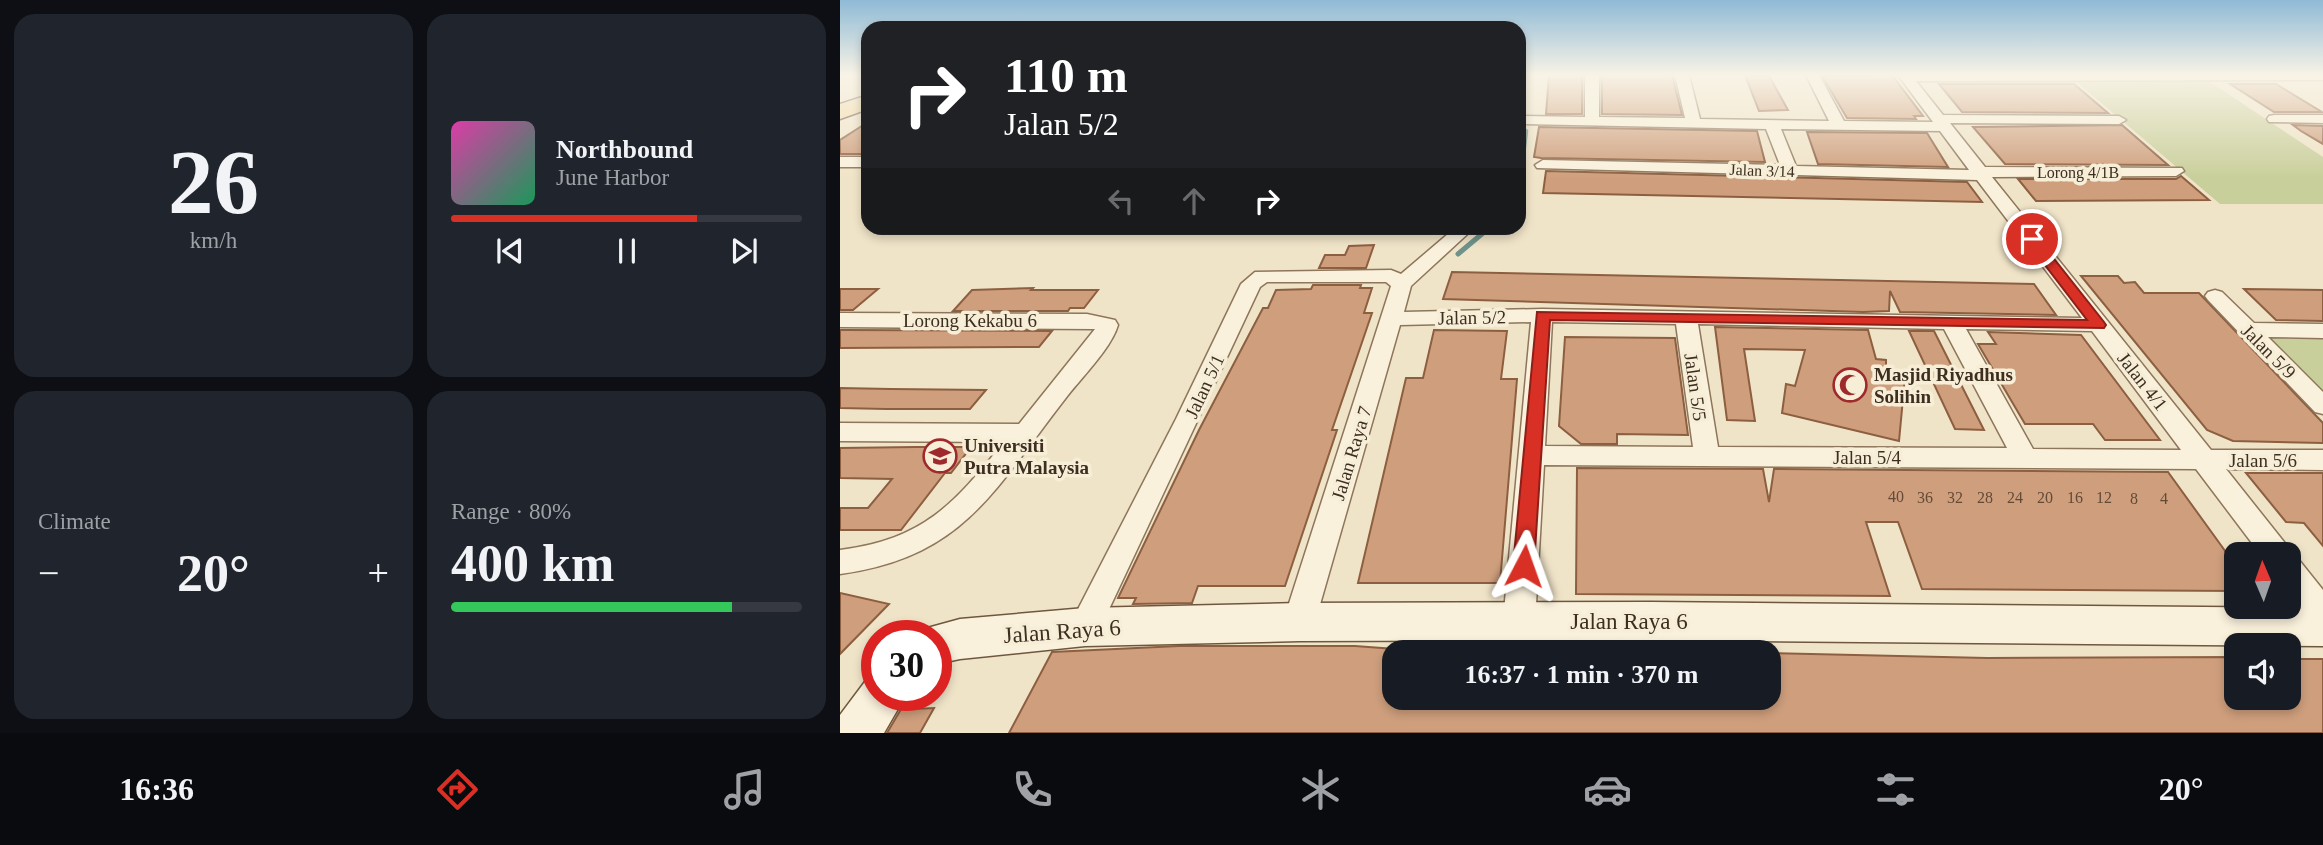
<!DOCTYPE html>
<html lang="en">
<head>
<meta charset="utf-8">
<style>
  body { margin:0; font-family:"Times New Roman",serif; background:#20242c; color:#f1f3f6; height:100vh; display:flex; flex-direction:column; font-size:26px; white-space:nowrap }
  * { box-sizing:border-box; margin:0 }
  p { font-size:23px; color:#9ea1a6 }
  .icon { flex:none; width:38px; height:38px; fill:none; stroke:currentColor; stroke-width:2; stroke-linecap:round; stroke-linejoin:round }
  .map { position:relative; flex:1; overflow:hidden }
  .sheet { display:flex; flex-direction:column; gap:14px; padding:14px; background:#0d0f14; width:840px }
  .sheet>* { flex:none }
  .hud { position:absolute; left:21px; top:21px; width:665px; height:214px; border-radius:21px; box-shadow:0 4px 10px #0003; background:#202124; color:#fff; overflow:hidden }
  .needle { width:46px; rotate:358deg }
  .fabs { position:absolute; left:1384px; top:542px; display:grid; gap:14px }
  .fabs a { display:grid; place-items:center; width:77px; height:77px; border-radius:14px; background:#171b24; box-shadow:0 4px 10px #0003; font-size:35px }
  .speed { position:absolute; left:21px; top:620px; display:flex; gap:14px; font-size:35px; font-weight:700; text-align:center }
  .speed>* { display:grid; place-content:center; width:91px; height:91px; border-radius:50%; background:#171b24; box-shadow:0 4px 10px #0003; line-height:1 }
  .speed .limit { border:10px solid #d22; background:#fff; color:#111 }
  .pin { position:absolute; display:grid; place-items:center; width:60px; height:60px; color:#fff; margin:-30px; border:4px solid #fff; border-radius:50%; box-shadow:0 2px 7px #0007 }
  .me { position:absolute; width:77px; margin:-38px; rotate:4deg; stroke-linejoin:round; filter:drop-shadow(0 0 5px #0008) }
  .turn { display:flex; align-items:center; gap:24px; height:147px; padding:0 28px; font-size:32px }
  .turn .icon { width:91px; height:91px; stroke-width:2.5 }
  .turn b { display:block; font-size:49px; line-height:60px }
  .lanes { display:flex; align-items:center; height:66px; padding:0 28px; background:#0003; justify-content:center; gap:35px; direction:ltr }
  .lanes .off { opacity:.35 }
  .big { font-size:52px; font-weight:700; line-height:1.1 }
  .sheet .tile { flex:1; display:flex; flex-direction:column; justify-content:center; gap:10px; min-width:0; padding:0 24px; border-radius:21px; background:#20242c }
  .sheet .dial { align-items:center; gap:0 }
  .dial b { font-size:91px; line-height:1 }
  .song { display:flex; align-items:center; gap:21px }
  .cover { width:84px; height:84px; border-radius:10px; background:linear-gradient(135deg,hsl(320 70% 55%),hsl(150 70% 35%)) }
  .played { height:7px; border-radius:4px; background:linear-gradient(90deg,#d93025 70%,#363941 70%) }
  .keys { display:flex; justify-content:space-around; direction:ltr }
  .heat { display:flex; justify-content:space-between; align-items:center; font-size:38px; direction:ltr }
  .charge { height:10px; border-radius:5px; background:linear-gradient(90deg,#34c759 80%,#363941 0) }
  .sheet .tiles { flex:1; display:grid; gap:14px; grid-template-columns:repeat(2,1fr) }
  .trip { position:absolute; left:542px; top:640px; width:399px; height:70px; border-radius:21px; background:#171b24; box-shadow:0 4px 10px #0003; font-weight:700; line-height:70px; text-align:center }
  .tabs { display:flex; height:112px; justify-content:space-around; align-items:center; background:#090b0e; color:#9ea1a6 }
  .tabs .icon { width:49px; height:49px }
  .tabs .on { color:#d93025 }
  .tabs b { font-size:32px; color:#f1f3f6 }
  main { display:flex; flex:1; min-height:0 }
  .map>svg:first-child { display:block }
  .green { fill:#c9cf9b }
  .lines { fill:none; stroke-linecap:round; stroke-linejoin:round }
  .stream-far1 { stroke:#6f938a; stroke-width:4.5 }
  .stream { stroke:#6f938a; stroke-width:5 }
  .building { fill:#cf9f7d; stroke:#8d5f41; stroke-width:2 }
  .street-casing { stroke:#8d765c; stroke-width:3 }
  .secondary-casing { stroke:#6f573f; stroke-width:3 }
  .primary-casing { stroke:#5b4430; stroke-width:3 }
  .street { fill:#faf1dc; fill-rule:evenodd }
  .secondary { fill:#faf1dc; fill-rule:evenodd }
  .primary { fill:#f3d9a0; fill-rule:evenodd }
  .route { fill:#d93025; stroke:#8d1f18; stroke-width:2 }
  .labels { text-anchor:middle; stroke-width:7; stroke-linejoin:round; paint-order:stroke }
  .far-street-label { font-size:16px; fill:#3d2e20; stroke:#f7eed8 }
  .number-label { font-size:16px; fill:#624a37 }
  .street-label { font-size:19px; fill:#3d2e20; stroke:#f7eed8 }
  .poi-label { font-size:19px; font-weight:bold; fill:#3d2e20; stroke:#f7eed8; text-anchor:start }
  .near-street-label { font-size:23px; fill:#3d2e20; stroke:#f7eed8 }
</style>
</head>
<body>
<main>
<section class="sheet">
<div class="tiles">
<div class="tile dial"><b>26</b><p>km/h</p></div>
<div class="tile">
<div class="song"><i class="cover"></i><div><b>Northbound</b><p>June Harbor</p></div></div>
<div class="played"></div>
<div class="keys"><svg class="icon" aria-label="previous" viewBox="0 0 24 24"><path d="M18 5L8 12l10 7zM5 5v14"/></svg><svg class="icon" aria-label="pause" viewBox="0 0 24 24"><path d="M8 5v14M16 5v14"/></svg><svg class="icon" aria-label="next" viewBox="0 0 24 24"><path d="M6 5l10 7-10 7zM19 5v14"/></svg></div>
</div>
<div class="tile"><p>Climate</p>
<div class="heat"><a>−</a><b class="big">20°</b><a>+</a></div>
</div>
<div class="tile"><p>Range · 80%</p><b class="big">400 km</b><div class="charge"></div></div>
</div>
</section>
<div class="map">
<svg width="1483" height="733" viewBox="0 0 1483 733">
  <rect width="100%" height="100%" fill="#f0e4c8"/>
  <g class="green">
    <polygon points="1233,79 1367,80 1483,157 1483,204 1380,204"/>
    <polygon points="1423,338 1483,339 1483,399"/>
  </g>
  <g class="lines">
    <polyline class="stream-far1" points="679,187 686,131"/>
    <g class="stream">
      <polyline points="679,191 680,186"/>
      <polyline points="618,254 649,228"/>
    </g>
  </g>
  <g class="building">
    <polygon points="709,75 742,75 742,114 706,114"/>
    <polygon points="762,75 832,75 842,115 762,114"/>
    <polygon points="905,75 929,76 948,110 919,111"/>
    <polygon points="1052,75 1083,116 1074,116 1076,119 1007,118 982,76"/>
    <polygon points="1099,84 1234,84 1268,113 1122,112"/>
    <polygon points="1390,84 1436,84 1482,112 1434,112"/>
    <polygon points="28,122 28,154 0,154 0,140"/>
    <polygon points="1282,125 1328,165 1165,164 1133,127"/>
    <polygon points="1453,125 1483,126 1483,144 1461,131"/>
    <polygon points="699,127 917,131 925,162 701,158 694,157"/>
    <polygon points="967,132 1087,133 1108,167 978,164"/>
    <polygon points="706,171 1127,182 1142,202 703,193"/>
    <polygon points="1341,176 1369,200 1196,201 1178,179 1336,179"/>
    <polygon points="534,245 526,268 479,268 485,255 505,255 509,246"/>
    <polygon points="612,272 1194,284 1216,315 1060,312 1050,291 1049,311 1023,312 603,299"/>
    <polygon points="1241,276 1278,276 1284,283 1295,282 1304,293 1359,293 1483,423 1483,443 1393,441 1367,430"/>
    <polygon points="473,285 521,285 520,288 532,288 524,313 532,313 492,430 497,430 445,586 358,586 352,603 293,604 296,598 278,598 359,430 423,308 428,308 436,290 471,289"/>
    <polygon points="193,288 191,290 258,290 244,308 230,308 228,311 113,311 132,290"/>
    <polygon points="0,289 38,289 13,310 0,310"/>
    <polygon points="1404,289 1483,290 1483,321 1436,320"/>
    <polygon points="875,327 1028,330 1036,359 1046,360 1046,372 1065,377 1059,441 942,413 946,384 955,386 965,350 904,349 915,421 887,420"/>
    <polygon points="0,330 7,330 212,331 199,347 0,348"/>
    <polygon points="594,330 667,331 661,379 677,379 660,583 518,583 566,378 583,378"/>
    <polygon points="1069,331 1094,331 1144,430 1115,429"/>
    <polygon points="1148,332 1241,335 1320,440 1265,440 1253,424 1185,424 1138,344 1156,344"/>
    <polygon points="725,337 835,338 848,435 777,434 777,444 741,444 719,426"/>
    <polygon points="0,388 51,389 146,390 130,409 46,409 0,408"/>
    <polygon points="76,447 131,447 111,473 105,473 61,530 0,530 0,508 28,508 52,479 0,478 0,448"/>
    <polygon points="737,468 923,469 929,502 934,469 1328,472 1396,566 1396,591 1082,589 1058,522 1026,522 1050,596 736,594"/>
    <polygon points="1406,473 1483,473 1483,546 1464,523 1446,522"/>
    <polygon points="0,593 49,604 0,654"/>
    <polygon points="339,646 515,646 555,649 555,698 929,698 929,653 1147,658 1396,657 1396,698 1449,698 1449,659 1483,659 1483,733 169,733 212,652"/>
    <polygon points="81,698 74,709 94,708 80,733 47,733 67,699"/>
  </g>
  <g class="lines">
    <defs>
      <g id="street">
        <path d="M745 75H759V117L845 118 835 75H849L860 119 989 121 966 75H979L1004 121 1093 122 1058 75H1483V80L1076 81 1103 115 1279 116 1286 120 1279 124 1110 123 1145 167 1342 168 1344 171 1336 176 1152 177 1371 450H1483V470L1386 469 1448 547 1451 557 1459 560 1483 590V627L1472 623 1449 592V555H1421L1356 469 704 465 695 622 690 632 679 636 668 632 663 622 691 322 560 325 475 622 470 632 459 636 448 632 443 622 551 286 546 282H427L420 287 256 637 245 641 234 637 229 627 234 617 336 419 401 284 415 272 551 270 561 274 615 228H634L571 286 564 312 702 309 1242 318 1137 180 697 168 695 165 703 160 940 165 926 129 679 124V116L745 117ZM941 129 1100 131 1129 170 956 166ZM712 322 836 324 853 447 705 446ZM858 324 1104 329 1167 448 878 447ZM1126 329 1252 331 1341 450 1193 449Z"/>
        <polygon points="1434,115 1483,115 1483,123 1429,122 1427,119 1429,116"/>
        <rect x="0" y="157" width="28" height="10"/>
        <polygon points="1375,290 1382,292 1414,323 1483,324 1483,338 1428,337 1483,392 1483,414 1475,412 1368,300 1365,296 1368,292"/>
        <path d="M0 313 247 314 275 320 278 325C271 349 240 379 225 399 154 490 124 557 0 574V550C84 539 113 505 164 442L0 441V423L179 424 255 329 0 327Z"/>
      </g>
      <g id="secondary">
        <polygon points="811,602 1483,608 1483,646 811,640 459,641 245,646 120,659 96,664 96,635 78,635 80,630 120,619 245,608 459,603"/>
        <polygon points="37,675 37,695 66,695 44,733 0,733 0,715 27,679"/>
      </g>
      <polygon id="primary" points="28,95 28,109 0,119 0,104"/>
    </defs>
    <use href="#street" class="street-casing"/>
    <use href="#secondary" class="secondary-casing"/>
    <use href="#primary" class="primary-casing"/>
    <use href="#street" class="street"/>
    <use href="#secondary" class="secondary"/>
    <use href="#primary" class="primary"/>
  </g>
  <linearGradient id="sky" x2="0" y2="1"><stop stop-color="#8fbad6"/><stop offset="0.42" stop-color="#f8f3e6"/><stop offset="1" stop-color="#f8f3e6" stop-opacity="0"/></linearGradient>
  <rect width="1483" height="178" fill="url(#sky)"/>
  <polygon class="route" points="1192,235 1196,236 1264,322 1266,325 1264,328 710,320 694,566 691,572 684,575 676,572 673,566 697,312 1247,320 1185,239"/>
  <defs>
    <symbol id="mosque-ring" viewBox="-11 -11 22 22"><circle r="9.5" fill="#f7eed8" stroke="#9e2a2b" stroke-width="1.5"/><path d="M3.5-4.9A6 6 0 1 0 3.5 4.9A5 5 0 1 1 3.5-4.9Z" fill="#9e2a2b"/></symbol>
    <symbol id="university-ring" viewBox="-11 -11 22 22"><circle r="9.5" fill="#f7eed8" stroke="#9e2a2b" stroke-width="1.5"/><path d="M0-5L7-2L0 1L-7-2ZM-4 1L0 2.5L4 1V4Q0 6-4 4Z" fill="#9e2a2b"/></symbol>
  </defs>
  <g fill-rule="evenodd">
    <use href="#mosque-ring" x="991" y="366" width="38" height="38"/>
    <use href="#university-ring" x="81" y="437" width="38" height="38"/>
  </g>
  <g class="labels">
    <g class="far-street-label">
      <text transform="translate(922 170) rotate(2)" y="6">Jalan 3/14</text>
      <text x="1238" y="178">Lorong 4/1B</text>
    </g>
    <g class="number-label">
      <text x="1056" y="502">40</text>
      <text x="1085" y="503">36</text>
      <text x="1115" y="503">32</text>
      <text x="1145" y="503">28</text>
      <text x="1175" y="503">24</text>
      <text x="1205" y="503">20</text>
      <text x="1235" y="503">16</text>
      <text x="1264" y="503">12</text>
      <text x="1294" y="504">8</text>
      <text x="1324" y="504">4</text>
    </g>
    <g class="street-label">
      <text transform="translate(632 317) rotate(-1)" y="7">Jalan 5/2</text>
      <text x="130" y="327">Lorong Kekabu 6</text>
      <text transform="translate(1429 351) rotate(45)" y="7">Jalan 5/9</text>
      <text transform="translate(1303 381) rotate(52)" y="7">Jalan 4/1</text>
      <text transform="translate(364 386) rotate(-65)" y="7">Jalan 5/1</text>
      <text transform="translate(856 387) rotate(82)" y="7">Jalan 5/5</text>
      <text transform="translate(511 453) rotate(-73)" y="7">Jalan Raya 7</text>
      <text x="1027" y="464">Jalan 5/4</text>
      <text x="1423" y="467">Jalan 5/6</text>
    </g>
    <g class="poi-label">
      <text x="1034" y="381">Masjid Riyadhus<tspan x="1034" dy="22">Solihin</tspan></text>
      <text x="124" y="452">Universiti<tspan x="124" dy="22">Putra Malaysia</tspan></text>
    </g>
    <g class="near-street-label">
      <text x="789" y="629">Jalan Raya 6</text>
      <text transform="translate(222 631) rotate(-4)" y="8">Jalan Raya 6</text>
    </g>
  </g>
</svg>
<div class="fabs">
<a><svg class="needle" viewBox="-14 -14 28 28"><path d="M0-13l5 13h-10z" fill="#e53935"/><path d="M0 13l5-13h-10z" fill="#9ea1a6"/></svg></a>
<a><svg class="icon" aria-label="sound" viewBox="0 0 24 24"><path d="M4 9h4l5-4v14l-5-4H4zM17 9q2 3 0 6"/></svg></a>
</div>
<div class="speed"><div class="limit">30</div></div>
<div class="pin" style="left:1192px;top:239px;background:#d93025"><svg class="icon" aria-label="arrive" viewBox="0 0 24 24"><path d="M6 21V4h12l-3 4 3 4H6"/></svg></div>
<svg class="me" style="left:684px;top:566px" viewBox="-20 -20 40 40"><path d="M0-17L14 15 0 8-14 15z" fill="#d93025" stroke="#fff" stroke-width="4"/></svg>
<div class="trip">16:37 · 1 min · 370 m</div>
<div class="hud">
<div class="turn"><svg class="icon" aria-label="right" viewBox="0 0 24 24"><path d="M7 20v-9h11M14 6l5 5-5 5"/></svg><div><b>110 m</b>Jalan 5/2</div></div>
<div class="lanes"><svg class="icon off" aria-label="left" viewBox="0 0 24 24"><path d="M17 20v-9H6M10 6l-5 5 5 5"/></svg><svg class="icon off" aria-label="ahead" viewBox="0 0 24 24"><path d="M12 20V5M6 11l6-6 6 6"/></svg><svg class="icon" aria-label="right" viewBox="0 0 24 24"><path d="M7 20v-9h11M14 6l5 5-5 5"/></svg></div>
</div>
</div>
</main>
<nav class="tabs">
<b>16:36</b>
<svg class="icon on" aria-label="directions" viewBox="0 0 24 24"><path d="M12 3l9 9-9 9-9-9zM9 14v-3h6M13 9l2 2-2 2"/></svg>
<svg class="icon" aria-label="music" viewBox="0 0 24 24"><path d="M9 18V5l10-2v13"/><circle cx="6" cy="18" r="3"/><circle cx="16" cy="16" r="3"/></svg>
<svg class="icon" aria-label="phone" viewBox="0 0 24 24"><path d="M5 4h4l2 5-3 2q2 4 5 5l2-3 5 2v4C11 20 4 13 5 4z"/></svg>
<svg class="icon" aria-label="climate" viewBox="0 0 24 24"><path d="M12 3v18M4 7l16 10M4 17L20 7"/></svg>
<svg class="icon" aria-label="car" viewBox="0 0 24 24"><path d="M5 17H2v-5l4-1 3-4h7l3 4 3 1v5h-3M9 17h6M6 11h13"/><circle cx="7" cy="17" r="2"/><circle cx="17" cy="17" r="2"/></svg>
<svg class="icon" aria-label="filters" viewBox="0 0 24 24"><path d="M4 7h16M4 17h16"/><circle cx="9" cy="7" r="2"/><circle cx="15" cy="17" r="2"/></svg>
<b>20°</b>
</nav>
</body>
</html>
